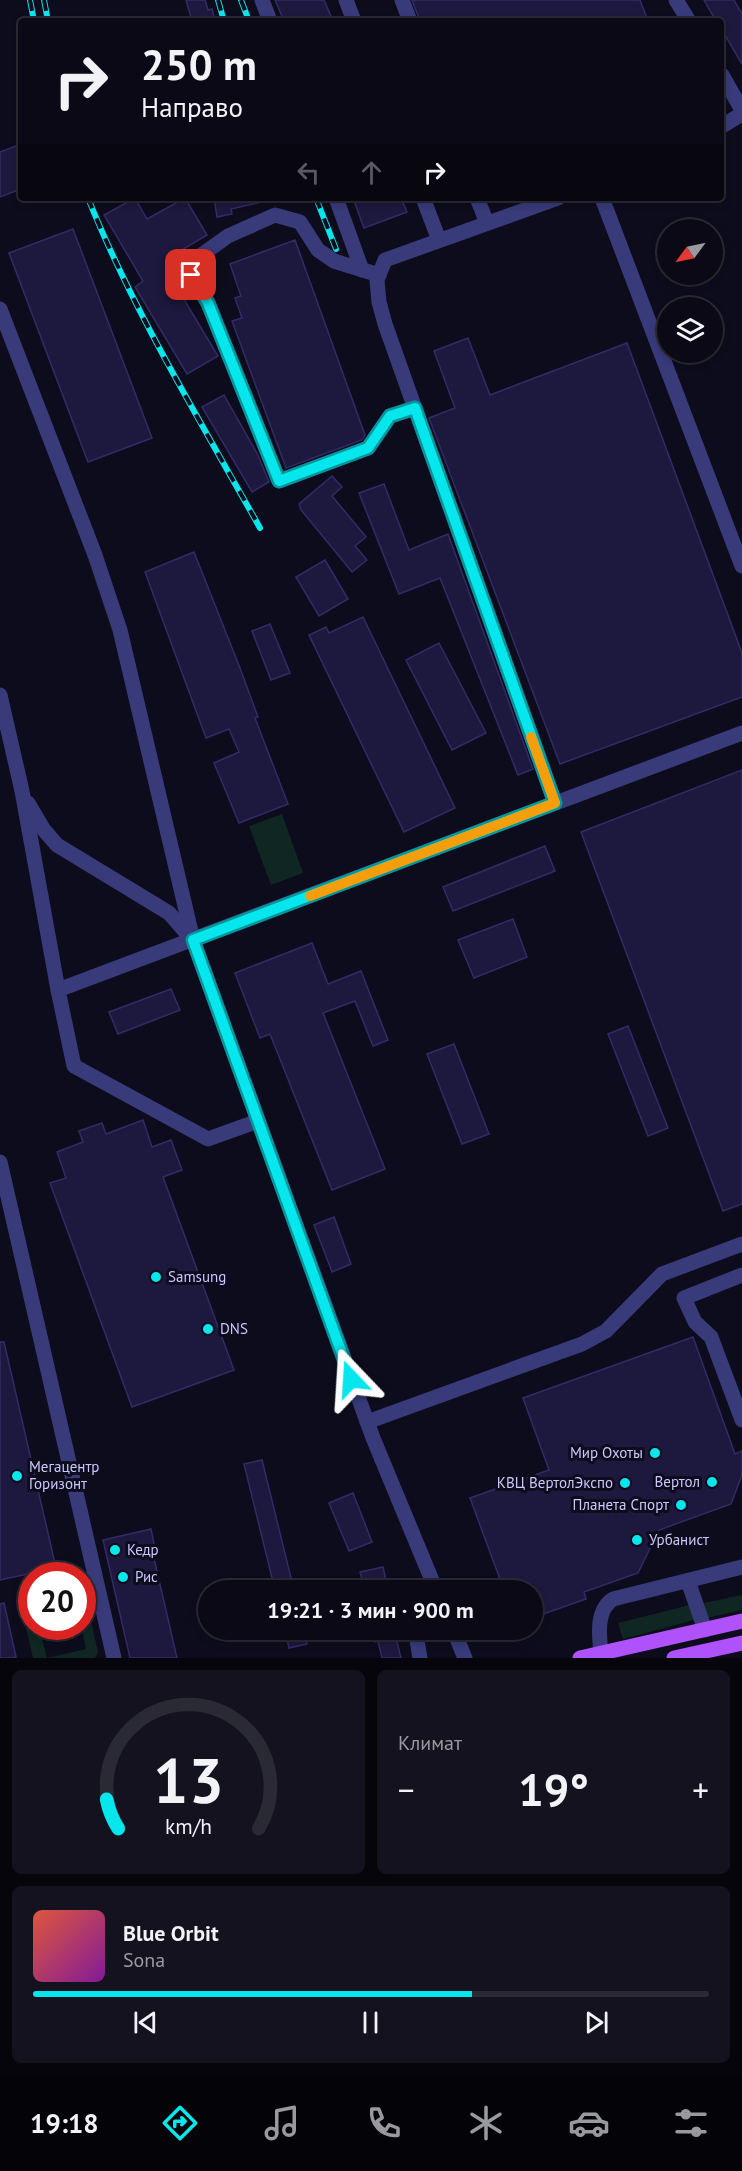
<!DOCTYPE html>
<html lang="ru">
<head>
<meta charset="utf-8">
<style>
  body { margin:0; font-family:"PT Sans",sans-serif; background:#13121e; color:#f1f3f6; height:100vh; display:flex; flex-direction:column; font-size:22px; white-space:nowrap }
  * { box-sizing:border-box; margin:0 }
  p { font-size:20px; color:#999aa0 }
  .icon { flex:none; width:33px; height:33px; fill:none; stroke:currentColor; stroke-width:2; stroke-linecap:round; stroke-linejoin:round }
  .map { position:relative; height:1658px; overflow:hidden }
  .sheet { display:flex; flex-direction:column; gap:12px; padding:12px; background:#06050c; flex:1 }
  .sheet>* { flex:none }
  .banner { position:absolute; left:18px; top:18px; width:706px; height:183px; border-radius:6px; box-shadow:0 3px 9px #0003,0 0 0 2px #2a2a34; background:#0a0915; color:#f1f3f6; overflow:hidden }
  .needle { width:39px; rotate:237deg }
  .fabs { position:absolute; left:657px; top:219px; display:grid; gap:12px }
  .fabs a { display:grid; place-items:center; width:66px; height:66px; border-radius:50%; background:#0a0915; box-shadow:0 3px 9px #0003,0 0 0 2px #2a2a34; font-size:30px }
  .speed { position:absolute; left:18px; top:1562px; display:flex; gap:12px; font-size:30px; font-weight:700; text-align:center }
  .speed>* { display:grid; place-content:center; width:78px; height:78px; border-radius:50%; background:#0a0915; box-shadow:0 3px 9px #0003,0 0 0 2px #2a2a34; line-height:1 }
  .speed .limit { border:9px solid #d22; background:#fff; color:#111 }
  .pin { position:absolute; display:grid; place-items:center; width:51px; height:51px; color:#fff; margin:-26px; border-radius:12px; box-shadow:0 3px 9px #0006 }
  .me { position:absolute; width:66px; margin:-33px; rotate:340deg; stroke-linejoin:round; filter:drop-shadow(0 0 4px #0008) }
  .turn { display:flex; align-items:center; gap:21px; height:126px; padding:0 24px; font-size:27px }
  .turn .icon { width:78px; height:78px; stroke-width:2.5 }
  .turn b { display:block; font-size:42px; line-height:51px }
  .lanes { display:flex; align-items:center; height:57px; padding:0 24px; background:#0003; justify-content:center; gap:30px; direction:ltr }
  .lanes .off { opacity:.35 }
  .big { font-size:45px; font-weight:800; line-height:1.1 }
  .sheet .widget { flex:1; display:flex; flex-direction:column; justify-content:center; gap:9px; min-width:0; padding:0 21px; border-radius:9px; background:#13121e }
  .sheet .dial { align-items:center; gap:0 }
  .dial svg { height:156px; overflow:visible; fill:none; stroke:#2a2a34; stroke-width:7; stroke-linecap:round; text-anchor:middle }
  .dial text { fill:#f1f3f6; stroke:none }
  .song { display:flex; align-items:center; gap:18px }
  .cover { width:72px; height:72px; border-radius:9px; background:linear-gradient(135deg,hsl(10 70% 55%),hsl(290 70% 35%)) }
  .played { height:6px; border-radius:3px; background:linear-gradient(90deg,#05e6ed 65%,#2a2a34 65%) }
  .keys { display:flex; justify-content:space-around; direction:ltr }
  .heat { display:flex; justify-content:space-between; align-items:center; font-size:33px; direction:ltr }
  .sheet .tiles { flex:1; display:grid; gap:12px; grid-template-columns:1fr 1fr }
  .widget:last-child { grid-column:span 2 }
  .trip { position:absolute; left:198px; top:1580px; width:345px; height:60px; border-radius:30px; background:#0a0915; box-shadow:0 3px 9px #0003,0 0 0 2px #2a2a34; font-weight:800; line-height:60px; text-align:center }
  .dock { display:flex; height:96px; justify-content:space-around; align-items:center; background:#040408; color:#999aa0 }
  .dock .icon { width:42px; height:42px }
  .dock .on { color:#05e6ed }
  .dock b { font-size:27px; color:#f1f3f6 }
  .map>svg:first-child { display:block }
  .green { fill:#0f2623 }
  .building { fill:#1d183d; stroke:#322b68; stroke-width:1.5 }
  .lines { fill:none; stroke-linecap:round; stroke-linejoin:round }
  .minor { stroke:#383a7a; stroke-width:15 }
  .major { stroke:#af52fb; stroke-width:15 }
  .rail-casing { stroke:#05e6ed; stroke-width:6 }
  .rail { stroke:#0d0c1c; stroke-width:4; stroke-dasharray:11; stroke-linecap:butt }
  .route-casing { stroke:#03969a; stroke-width:15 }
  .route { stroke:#05e6ed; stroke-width:10 }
  .slow { stroke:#f59e0b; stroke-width:10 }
  .poi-dot { fill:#05e6ed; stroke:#0d0c1c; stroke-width:2 }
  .labels { text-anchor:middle; stroke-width:6; stroke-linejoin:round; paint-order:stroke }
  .poi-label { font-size:15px; fill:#cac8fe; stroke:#0d0c1c; text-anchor:start }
</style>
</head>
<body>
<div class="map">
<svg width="742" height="1658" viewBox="0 0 742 1658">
  <rect width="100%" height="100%" fill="#0d0c1c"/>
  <g class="green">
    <polygon points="282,814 303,873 271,885 249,826"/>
    <polygon points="742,1595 742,1610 707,1618 704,1603"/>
    <polygon points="690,1605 694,1620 623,1639 618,1623"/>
    <polygon points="83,1614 91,1621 98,1652 95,1658 33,1658 25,1624 31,1622 32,1626 58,1626 40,1631 47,1658 86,1649 81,1626"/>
  </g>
  <g class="building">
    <polygon points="186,0 205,0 208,10 212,9 215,21 192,21"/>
    <polygon points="275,0 324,0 333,21 284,21"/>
    <polygon points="412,0 640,0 648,21 420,21"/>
    <polygon points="704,0 734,0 742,14 742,64 722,30 722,21 716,21"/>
    <polygon points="21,144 21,189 0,197 0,152"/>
    <polygon points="135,198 147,219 185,198 207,235 170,257 175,266 167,271 218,356 187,374 135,287 143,281 104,215"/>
    <polygon points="214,198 261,198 262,202 231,209 232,214 217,217"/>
    <polygon points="353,198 401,198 407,212 364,228"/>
    <polygon points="73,229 152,438 88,462 9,253"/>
    <polygon points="295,240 365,435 362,440 286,468 232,321 242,318 235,298 241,296 230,264"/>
    <polygon points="468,338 490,395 627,343 742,653 742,697 560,764 429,418 455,408 434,351"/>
    <polygon points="224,395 258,455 269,482 252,492 202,407"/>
    <polygon points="332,476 342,487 332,496 366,537 355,546 367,560 352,572 301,510 299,504"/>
    <polygon points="384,484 409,550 448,534 533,769 518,775 440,578 399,594 359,493"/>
    <polygon points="194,552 240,668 258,717 255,718 288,804 239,823 214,763 239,752 229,729 206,738 145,572"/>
    <polygon points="325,560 348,599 319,616 296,577"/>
    <polygon points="363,617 455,808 404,832 309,635 326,627 329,633"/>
    <polygon points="270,624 290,673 271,680 252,631"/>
    <polygon points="439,643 486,733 452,750 406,660"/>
    <polygon points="742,770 742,1204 723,1211 581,832"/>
    <polygon points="545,846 555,871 453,911 443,887"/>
    <polygon points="513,919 527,957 474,978 458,940"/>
    <polygon points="312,943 328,984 361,971 388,1040 373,1046 355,1001 323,1013 385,1169 332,1190 270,1034 260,1038 235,973"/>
    <polygon points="171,989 180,1010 118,1034 109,1012"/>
    <polygon points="628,1026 668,1128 648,1136 608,1034"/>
    <polygon points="454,1044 489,1134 462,1144 427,1054"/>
    <polygon points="143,1120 152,1147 171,1140 182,1170 163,1177 234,1370 132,1407 50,1183 66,1178 57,1152 83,1142 79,1131 102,1123 106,1134"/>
    <polygon points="334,1217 351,1264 332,1272 314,1225"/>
    <polygon points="693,1337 735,1454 742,1451 742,1475 731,1504 659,1530 638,1573 584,1592 586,1599 532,1618 532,1590 504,1590 470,1498 549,1470 523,1398"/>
    <polygon points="0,1342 4,1342 56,1568 0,1580"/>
    <polygon points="262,1460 294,1590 275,1590 244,1464"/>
    <polygon points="353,1493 372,1542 349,1551 329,1503"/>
    <polygon points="151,1529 156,1553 153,1554 177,1658 130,1658 103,1540"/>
    <polygon points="383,1567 388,1590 365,1590 360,1572"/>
    <polygon points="4,1603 16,1657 11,1658 0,1658 0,1604"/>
    <polygon points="285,1629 303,1629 307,1644 289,1648"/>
    <polygon points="372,1629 394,1629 401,1658 382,1658 378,1641 375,1642"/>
  </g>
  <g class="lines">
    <g class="minor">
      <polyline points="262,0 270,21"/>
      <polyline points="346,0 354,21"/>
      <polyline points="402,0 410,21"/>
      <polyline points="676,0 689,21"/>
      <polyline points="722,75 742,110"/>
      <polyline points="722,126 742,114"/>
      <polyline points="336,198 362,270"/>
      <polyline points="423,198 439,240"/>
      <polyline points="477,198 487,223"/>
      <polyline points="602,198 742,566"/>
      <polyline points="379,275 334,261 318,250 300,222 275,215 228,236 197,258 191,275 208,303 279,481 368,448 390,416 415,408"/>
      <polyline points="0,309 95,555 120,630 193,940 373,1438 436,1590"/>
      <polyline points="0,695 22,791 58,990 74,1066 208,1139 258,1121"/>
      <polyline points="28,803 44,830 57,845 169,913 191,938"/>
      <polyline points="555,803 385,324 379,302 377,280 385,260 558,198"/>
      <polyline points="58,990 742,733"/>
      <polyline points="0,1162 114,1658"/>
      <polyline points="742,1275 684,1298 695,1322 711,1337 742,1420"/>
      <polyline points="367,1422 582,1344 606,1331 662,1274 742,1244"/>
      <polyline points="688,1581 705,1630"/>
      <polyline points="415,1629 420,1658"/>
      <polyline points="453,1629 465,1658"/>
      <path d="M601 1653C599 1635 596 1610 613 1599L742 1567"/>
    </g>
    <g class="major">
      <polyline points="580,1658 742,1621"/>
      <polyline points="674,1658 742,1643"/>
    </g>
    <defs>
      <g id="rail">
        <polyline points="30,0 34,21"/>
        <polyline points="44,0 48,21"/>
        <polyline points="218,0 224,21"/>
        <polyline points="241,0 249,21"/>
        <path d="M88 198C134 313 200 420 260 528"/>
        <polyline points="316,198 336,249"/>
      </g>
    </defs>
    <use href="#rail" class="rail-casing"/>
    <use href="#rail" class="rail"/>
  </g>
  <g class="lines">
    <defs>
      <polyline id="route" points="191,275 208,303 279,481 368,448 390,416 415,408 555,803 193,940 351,1379"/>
    </defs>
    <use href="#route" class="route-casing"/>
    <use href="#route" class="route"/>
    <polyline class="slow" points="310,896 555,803 531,737"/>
  </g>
  <g class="poi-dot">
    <circle cx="156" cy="1277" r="6"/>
    <circle cx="208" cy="1329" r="6"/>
    <circle cx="655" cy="1453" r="6"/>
    <circle cx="17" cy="1476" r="6"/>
    <circle cx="712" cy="1482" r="6"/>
    <circle cx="625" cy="1483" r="6"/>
    <circle cx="681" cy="1505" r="6"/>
    <circle cx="637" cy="1540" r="6"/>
    <circle cx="115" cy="1550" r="6"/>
    <circle cx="123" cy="1577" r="6"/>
  </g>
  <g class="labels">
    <g class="poi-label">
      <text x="168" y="1282">Samsung</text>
      <text x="220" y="1334">DNS</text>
      <text x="643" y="1458" text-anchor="end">Мир Охоты</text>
      <text x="29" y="1472">Мегацентр<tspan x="29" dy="17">Горизонт</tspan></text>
      <text x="700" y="1487" text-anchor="end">Вертол</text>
      <text x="613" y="1488" text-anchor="end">КВЦ ВертолЭкспо</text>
      <text x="669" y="1510" text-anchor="end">Планета Спорт</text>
      <text x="649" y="1545">Урбанист</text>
      <text x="127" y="1555">Кедр</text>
      <text x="135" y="1582">Рис</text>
    </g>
  </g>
</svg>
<div class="fabs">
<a><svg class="needle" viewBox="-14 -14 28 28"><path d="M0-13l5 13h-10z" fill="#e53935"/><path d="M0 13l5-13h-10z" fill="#999aa0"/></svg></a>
<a><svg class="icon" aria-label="layers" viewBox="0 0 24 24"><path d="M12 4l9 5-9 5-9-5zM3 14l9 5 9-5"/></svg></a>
</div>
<div class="speed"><div class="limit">20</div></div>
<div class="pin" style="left:191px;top:275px;background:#d93025"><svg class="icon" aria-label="arrive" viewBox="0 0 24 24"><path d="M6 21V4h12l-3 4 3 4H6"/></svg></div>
<svg class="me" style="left:351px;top:1379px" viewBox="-20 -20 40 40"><path d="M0-17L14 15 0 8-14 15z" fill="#05e6ed" stroke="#fff" stroke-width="4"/></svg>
<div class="trip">19:21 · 3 мин · 900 m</div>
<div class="banner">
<div class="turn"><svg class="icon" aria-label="right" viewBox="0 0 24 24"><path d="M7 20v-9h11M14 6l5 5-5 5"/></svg><div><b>250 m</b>Направо</div></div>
<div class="lanes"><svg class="icon off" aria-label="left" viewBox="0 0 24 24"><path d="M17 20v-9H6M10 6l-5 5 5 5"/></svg><svg class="icon off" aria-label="ahead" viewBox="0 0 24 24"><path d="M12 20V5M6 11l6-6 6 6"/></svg><svg class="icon" aria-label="right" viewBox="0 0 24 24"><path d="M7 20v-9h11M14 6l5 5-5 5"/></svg></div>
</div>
</div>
<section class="sheet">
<div class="tiles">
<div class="widget dial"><svg viewBox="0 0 100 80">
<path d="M14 69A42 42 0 1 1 86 69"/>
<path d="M14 69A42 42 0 0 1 8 54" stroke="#05e6ed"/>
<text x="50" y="56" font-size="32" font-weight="700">13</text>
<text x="50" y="72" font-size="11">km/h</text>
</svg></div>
<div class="widget"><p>Климат</p>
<div class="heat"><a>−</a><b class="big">19°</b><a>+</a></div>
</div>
<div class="widget">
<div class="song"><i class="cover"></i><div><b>Blue Orbit</b><p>Sona</p></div></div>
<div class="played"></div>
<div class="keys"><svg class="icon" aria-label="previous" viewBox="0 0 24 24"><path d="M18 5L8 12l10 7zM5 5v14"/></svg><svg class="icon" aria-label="pause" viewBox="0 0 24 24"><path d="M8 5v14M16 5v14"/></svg><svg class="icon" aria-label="next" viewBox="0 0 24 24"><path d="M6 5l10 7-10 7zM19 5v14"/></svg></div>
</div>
</div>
</section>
<nav class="dock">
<b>19:18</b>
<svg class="icon on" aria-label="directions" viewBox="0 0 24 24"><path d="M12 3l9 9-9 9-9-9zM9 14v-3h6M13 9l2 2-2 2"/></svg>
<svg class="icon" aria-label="music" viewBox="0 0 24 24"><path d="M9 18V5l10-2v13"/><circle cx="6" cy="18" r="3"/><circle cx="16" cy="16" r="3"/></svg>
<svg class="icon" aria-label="phone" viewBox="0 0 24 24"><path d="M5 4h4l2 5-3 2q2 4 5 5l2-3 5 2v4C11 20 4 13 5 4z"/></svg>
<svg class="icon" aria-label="climate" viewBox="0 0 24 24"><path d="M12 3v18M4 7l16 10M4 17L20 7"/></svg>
<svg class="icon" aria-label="car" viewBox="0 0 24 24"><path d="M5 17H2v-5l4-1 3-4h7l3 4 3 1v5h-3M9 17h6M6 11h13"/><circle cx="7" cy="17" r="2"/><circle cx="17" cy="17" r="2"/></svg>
<svg class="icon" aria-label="filters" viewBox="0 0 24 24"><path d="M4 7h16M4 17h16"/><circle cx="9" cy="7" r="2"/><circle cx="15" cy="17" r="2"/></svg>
</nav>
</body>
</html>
